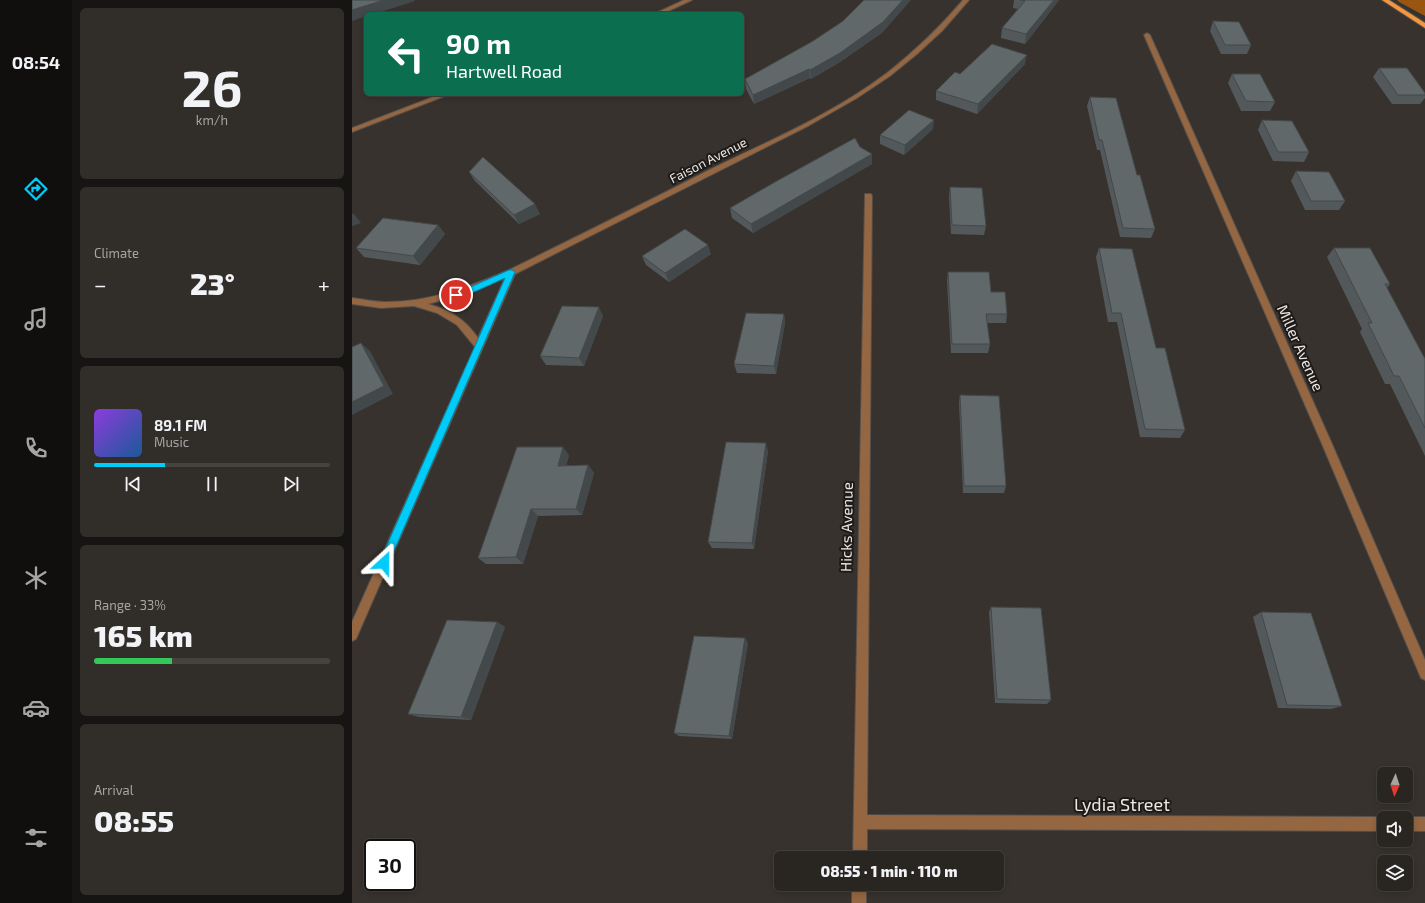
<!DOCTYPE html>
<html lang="en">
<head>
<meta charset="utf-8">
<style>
  body { margin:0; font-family:"Exo 2",sans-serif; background:#312e2a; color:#f1f3f6; height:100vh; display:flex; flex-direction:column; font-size:15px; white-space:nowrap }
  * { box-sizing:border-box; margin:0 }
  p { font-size:13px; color:#a5a5a5 }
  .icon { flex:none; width:22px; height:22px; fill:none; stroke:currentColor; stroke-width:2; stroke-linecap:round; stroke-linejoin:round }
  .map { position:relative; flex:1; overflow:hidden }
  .side { display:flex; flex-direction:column; gap:8px; padding:8px; background:#171513; width:280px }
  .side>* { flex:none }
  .hud { position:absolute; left:12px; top:12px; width:380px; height:84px; border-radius:6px; box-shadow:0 2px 6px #0003,0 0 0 1px #454340; background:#0b6e4f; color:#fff; overflow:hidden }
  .needle { width:26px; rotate:183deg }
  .tools { position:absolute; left:1025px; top:767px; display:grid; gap:8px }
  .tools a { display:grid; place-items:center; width:36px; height:36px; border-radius:6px; background:#292622; box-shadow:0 2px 6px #0003,0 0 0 1px #454340; font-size:20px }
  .speed { position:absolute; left:12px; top:839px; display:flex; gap:8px; font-size:20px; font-weight:700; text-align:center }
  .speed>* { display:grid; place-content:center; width:52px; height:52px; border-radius:50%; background:#292622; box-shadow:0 2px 6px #0003,0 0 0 1px #454340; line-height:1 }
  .speed .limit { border:2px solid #111; border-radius:6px; background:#fff; color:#111 }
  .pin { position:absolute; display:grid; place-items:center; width:34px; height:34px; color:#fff; margin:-17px; border:2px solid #fff; border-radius:50%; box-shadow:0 1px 4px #0007 }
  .me { position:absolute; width:44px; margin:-22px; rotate:24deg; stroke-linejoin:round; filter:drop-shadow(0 0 3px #0008) }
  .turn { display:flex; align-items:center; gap:14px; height:84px; padding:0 16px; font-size:18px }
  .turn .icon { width:52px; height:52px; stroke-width:2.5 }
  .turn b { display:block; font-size:28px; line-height:34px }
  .big { font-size:30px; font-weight:800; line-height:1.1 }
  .side .card { flex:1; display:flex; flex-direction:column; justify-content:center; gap:6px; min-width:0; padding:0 14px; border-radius:6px; background:#312e2a }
  .side .dial { align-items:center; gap:0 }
  .dial b { font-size:52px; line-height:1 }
  .song { display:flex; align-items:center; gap:12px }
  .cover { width:48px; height:48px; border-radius:6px; background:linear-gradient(135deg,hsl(270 70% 55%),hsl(210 70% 35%)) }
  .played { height:4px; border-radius:2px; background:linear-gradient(90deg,#00cbf9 30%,#454340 30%) }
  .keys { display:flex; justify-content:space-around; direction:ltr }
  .heat { display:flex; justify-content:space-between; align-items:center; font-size:22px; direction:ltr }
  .charge { height:6px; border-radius:3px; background:linear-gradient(90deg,#34c759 33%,#454340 0) }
  .trip { position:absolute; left:422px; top:851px; width:230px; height:40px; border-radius:6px; background:#292622; box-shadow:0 2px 6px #0003,0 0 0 1px #454340; font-weight:800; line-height:40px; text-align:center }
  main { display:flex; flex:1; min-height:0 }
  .menu { display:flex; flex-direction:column; width:72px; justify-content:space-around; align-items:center; background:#100f0e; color:#a5a5a5 }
  .menu .icon { width:28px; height:28px }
  .menu .active { color:#00cbf9 }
  .menu b { font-size:18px; color:#f1f3f6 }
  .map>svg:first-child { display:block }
  .forest { fill:#985611 }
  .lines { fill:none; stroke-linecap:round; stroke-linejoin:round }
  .minor-casing { stroke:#544f4b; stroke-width:2 }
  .major-casing { stroke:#544f4b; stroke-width:2 }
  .minor { fill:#946641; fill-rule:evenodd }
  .major { fill:#f39640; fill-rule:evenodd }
  .wall { fill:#53595b }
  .shaded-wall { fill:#43494a }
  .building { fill:#60686a; stroke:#43494a }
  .route { fill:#00cbf9; stroke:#0084a2 }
  .labels { text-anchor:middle; stroke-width:4; stroke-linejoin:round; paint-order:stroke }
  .far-street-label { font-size:13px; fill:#ebe7e5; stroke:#1d1a18 }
  .street-label { font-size:15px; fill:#ebe7e5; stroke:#1d1a18 }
  .near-street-label { font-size:18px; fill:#ebe7e5; stroke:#1d1a18 }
</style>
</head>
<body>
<main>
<nav class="menu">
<b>08:54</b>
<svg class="icon active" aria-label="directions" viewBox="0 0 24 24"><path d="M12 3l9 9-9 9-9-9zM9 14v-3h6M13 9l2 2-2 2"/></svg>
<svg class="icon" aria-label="music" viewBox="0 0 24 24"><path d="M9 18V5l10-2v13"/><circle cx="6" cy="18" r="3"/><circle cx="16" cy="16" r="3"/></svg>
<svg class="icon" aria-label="phone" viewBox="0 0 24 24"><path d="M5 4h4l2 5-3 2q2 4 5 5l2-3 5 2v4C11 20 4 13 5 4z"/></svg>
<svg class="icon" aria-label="climate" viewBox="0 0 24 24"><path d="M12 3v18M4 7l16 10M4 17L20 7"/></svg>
<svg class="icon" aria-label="car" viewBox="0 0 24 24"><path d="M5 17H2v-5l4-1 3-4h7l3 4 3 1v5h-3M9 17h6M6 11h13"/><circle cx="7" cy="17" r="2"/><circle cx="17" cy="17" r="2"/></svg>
<svg class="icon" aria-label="filters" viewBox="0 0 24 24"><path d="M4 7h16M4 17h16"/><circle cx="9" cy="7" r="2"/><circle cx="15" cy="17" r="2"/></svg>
</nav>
<section class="side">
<div class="card dial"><b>26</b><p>km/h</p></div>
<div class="card"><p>Climate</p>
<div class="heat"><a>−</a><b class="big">23°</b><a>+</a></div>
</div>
<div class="card">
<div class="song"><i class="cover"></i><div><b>89.1 FM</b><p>Music</p></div></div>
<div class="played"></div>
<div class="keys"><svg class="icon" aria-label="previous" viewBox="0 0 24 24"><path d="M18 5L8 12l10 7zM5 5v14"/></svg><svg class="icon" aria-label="pause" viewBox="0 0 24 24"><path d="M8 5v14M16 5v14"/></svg><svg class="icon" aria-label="next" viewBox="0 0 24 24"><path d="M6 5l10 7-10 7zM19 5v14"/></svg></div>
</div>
<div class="card"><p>Range · 33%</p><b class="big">165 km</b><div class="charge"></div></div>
<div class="card"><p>Arrival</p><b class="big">08:55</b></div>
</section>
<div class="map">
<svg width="1073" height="903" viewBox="0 0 1073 903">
  <rect width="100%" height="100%" fill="#37322e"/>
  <polygon class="forest" points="1045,0 1073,0 1073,16 1047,2"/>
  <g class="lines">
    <defs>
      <g id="minor">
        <polygon points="332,0 340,0 310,14 302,14"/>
        <path d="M611 0H617L590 31 565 54 538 76 505 98 456 126 163 274 4 639 0 641V622L123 347 105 325 85 313 62 306 29 308 0 304V298C11 299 22 302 33 302 78 302 117 287 157 270 224 237 291 204 357 170 417 141 481 114 535 73 563 51 588 27 611 0ZM153 278 126 338C113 319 98 310 76 304L117 293Z"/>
        <polygon points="795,33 798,35 980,444 1073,660 1073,680 1069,678 970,444 792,35"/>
        <polygon points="89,94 98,94 0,132 0,128"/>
        <polygon points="513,194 519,194 520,196 515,815 1032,817 1034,818 1032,818 1032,831 515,829 515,858 501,858"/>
        <polygon points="1054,817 1073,817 1073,831 1054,831 1054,818 1052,818"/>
        <rect x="500" y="884" width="14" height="19"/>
      </g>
      <polygon id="major" points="1030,0 1037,0 1073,23 1073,28"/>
    </defs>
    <use href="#minor" class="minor-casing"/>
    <use href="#major" class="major-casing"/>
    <use href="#minor" class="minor"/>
    <use href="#major" class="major"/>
  </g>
  <g class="wall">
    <polygon points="662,0 707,0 673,44 649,38 650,28 666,9 661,8"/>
    <polygon points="861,21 899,45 895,54 869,54 858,31"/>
    <polygon points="531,32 488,62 459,79 458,78 402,104 394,89 393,79"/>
    <polygon points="673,64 625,114 584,100 584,91 608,74"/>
    <polygon points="1027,68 1073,93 1073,98 1068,104 1040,104 1021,77"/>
    <polygon points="880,74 923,102 918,111 889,111 876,83"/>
    <polygon points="738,97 785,175 803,229 799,238 768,237 748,150 745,150 735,106"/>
    <polygon points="910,120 957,152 952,162 921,161 906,130"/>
    <polygon points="581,129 552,155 528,144 528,135"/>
    <polygon points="508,147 520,154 520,164 401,233 380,218 378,208"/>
    <polygon points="944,171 993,201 987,210 953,210 939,181"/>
    <polygon points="117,172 188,214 167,224 123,181"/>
    <polygon points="598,187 634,226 632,235 599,234 597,196"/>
    <polygon points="86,225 93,234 68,265 12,257 4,248"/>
    <polygon points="747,248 804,348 833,430 828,438 788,437 765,322 756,322 744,257"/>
    <polygon points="982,248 1038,284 1035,288 1073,359 1073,456 1038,384 1033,384 1008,332 1010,329 975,257"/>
    <polygon points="359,254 317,282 294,265 290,256"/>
    <polygon points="596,272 639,292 655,314 654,323 635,323 638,344 636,353 599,353 595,281"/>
    <polygon points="432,314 433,323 424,374 385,373 382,364"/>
    <polygon points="251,316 232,366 194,365 188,356"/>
    <polygon points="608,395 654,486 652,493 611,493 607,403"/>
    <polygon points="416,451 402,549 360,548 356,542"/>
    <polygon points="217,455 214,466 236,465 242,473 230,515 186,516 171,564 134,564 126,558"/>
    <polygon points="639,607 699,700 695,704 643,703 637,612"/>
    <polygon points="909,612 990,706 979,709 926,708 901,617"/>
    <polygon points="145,622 153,627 119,720 67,717 56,714"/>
    <polygon points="396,643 380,739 327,736 322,733"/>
  </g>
  <g class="shaded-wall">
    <polygon points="32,0 62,0 63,1 22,14 14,14 14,16 0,21 0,10"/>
    <polygon points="551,0 559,0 531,32 488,62 459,79 458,70"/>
    <polygon points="702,0 707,0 673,44 674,34"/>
    <polygon points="675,55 673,64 625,114 626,104"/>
    <polygon points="457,69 458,78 402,104 401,95"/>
    <polygon points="582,120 581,129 552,155 553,145"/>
    <polygon points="520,154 520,164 401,233 399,224"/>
    <polygon points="183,204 188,214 167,224 162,215"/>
    <polygon points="0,214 2,214 9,223 0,226"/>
    <polygon points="86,225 93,234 68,265 61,256"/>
    <polygon points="356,245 359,254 317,282 313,273"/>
    <polygon points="247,307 251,316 232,366 227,358"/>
    <polygon points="432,314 433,323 424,374 422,366"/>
    <polygon points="9,343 18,351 41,394 0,415 0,402"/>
    <polygon points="414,443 416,451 402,549 400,543"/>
    <polygon points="211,447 217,455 212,473 206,466"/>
    <polygon points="236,465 242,473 230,515 224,509"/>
    <polygon points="179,509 186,516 171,564 164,557"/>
    <polygon points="145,622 153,627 119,720 109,717"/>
    <polygon points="393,638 396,643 380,739 377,736"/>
  </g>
  <g class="building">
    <polygon points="0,0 32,0 0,10"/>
    <polygon points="512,0 551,0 531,22 488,53 458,70 457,69 401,95 393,79 461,41 491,21"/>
    <polygon points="668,0 702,0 674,34 650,28 673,1"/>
    <polygon points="861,21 887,22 899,45 873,45"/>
    <polygon points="640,44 675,55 626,104 584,91 603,72 608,74"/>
    <polygon points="1027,68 1055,68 1073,93 1073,95 1046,95"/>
    <polygon points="880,74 908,74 923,102 894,101"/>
    <polygon points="738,97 764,98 785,175 788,175 803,229 771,228 750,140 747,140"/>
    <polygon points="557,110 582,120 553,145 528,135"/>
    <polygon points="910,120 940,121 957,152 926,152"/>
    <polygon points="503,138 508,147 520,154 399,224 378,208 423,182"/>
    <polygon points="131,157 183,204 162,215 117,172"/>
    <polygon points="944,171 977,172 993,201 959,201"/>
    <polygon points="598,187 630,188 634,226 600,225"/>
    <polygon points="31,218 86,225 61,256 4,248"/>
    <polygon points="333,229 356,245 313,273 290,256"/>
    <polygon points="747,248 780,249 804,348 813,348 833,430 793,429 769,313 760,313"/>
    <polygon points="982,248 1018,248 1038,284 1033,284 1073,359 1073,428 1047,376 1042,376 1016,323 1020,323"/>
    <polygon points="596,272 637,272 639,292 653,292 655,314 634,314 638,344 600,344"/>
    <polygon points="210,306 247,307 227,358 188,356"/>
    <polygon points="394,313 432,314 422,366 382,364"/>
    <polygon points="9,343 32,386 0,402 0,347"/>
    <polygon points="608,395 647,396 654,486 612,486"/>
    <polygon points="374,442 414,443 400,543 356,542"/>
    <polygon points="165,447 211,447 206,466 236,465 224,509 179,509 164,557 126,558"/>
    <polygon points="639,607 689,608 699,700 645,699"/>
    <polygon points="909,612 959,613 990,706 935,705"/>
    <polygon points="95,620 145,622 109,717 56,714"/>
    <polygon points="342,636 393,638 377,736 322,733"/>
  </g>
  <polygon class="route" points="157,270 160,270 163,272 35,567 28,567 27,563 153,278 122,292 104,297 100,295"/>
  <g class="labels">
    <g class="far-street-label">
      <text transform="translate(356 160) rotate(-27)" y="5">Faison Avenue</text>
    </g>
    <g class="street-label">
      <text transform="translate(948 348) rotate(66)" y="5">Miller Avenue</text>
      <text transform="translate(495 527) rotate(-89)" y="5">Hicks Avenue</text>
    </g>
    <g class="near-street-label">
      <text x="770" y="811">Lydia Street</text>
    </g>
  </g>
</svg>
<div class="tools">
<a><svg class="needle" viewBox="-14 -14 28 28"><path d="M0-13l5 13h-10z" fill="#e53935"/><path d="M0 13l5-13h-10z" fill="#a5a5a5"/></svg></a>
<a><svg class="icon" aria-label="sound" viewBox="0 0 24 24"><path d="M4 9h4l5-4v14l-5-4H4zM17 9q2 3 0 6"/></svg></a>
<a><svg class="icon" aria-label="layers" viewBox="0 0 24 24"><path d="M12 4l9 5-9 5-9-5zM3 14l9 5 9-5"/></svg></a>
</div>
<div class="speed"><div class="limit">30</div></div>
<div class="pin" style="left:104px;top:295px;background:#d93025"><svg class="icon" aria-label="arrive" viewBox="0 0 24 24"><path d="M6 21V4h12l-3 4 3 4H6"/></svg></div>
<svg class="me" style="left:32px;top:563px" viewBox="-20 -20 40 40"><path d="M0-17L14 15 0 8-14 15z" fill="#00cbf9" stroke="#fff" stroke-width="4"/></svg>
<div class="trip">08:55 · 1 min · 110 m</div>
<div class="hud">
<div class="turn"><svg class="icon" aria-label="left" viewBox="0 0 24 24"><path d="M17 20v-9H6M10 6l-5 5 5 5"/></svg><div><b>90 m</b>Hartwell Road</div></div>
</div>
</div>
</main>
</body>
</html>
